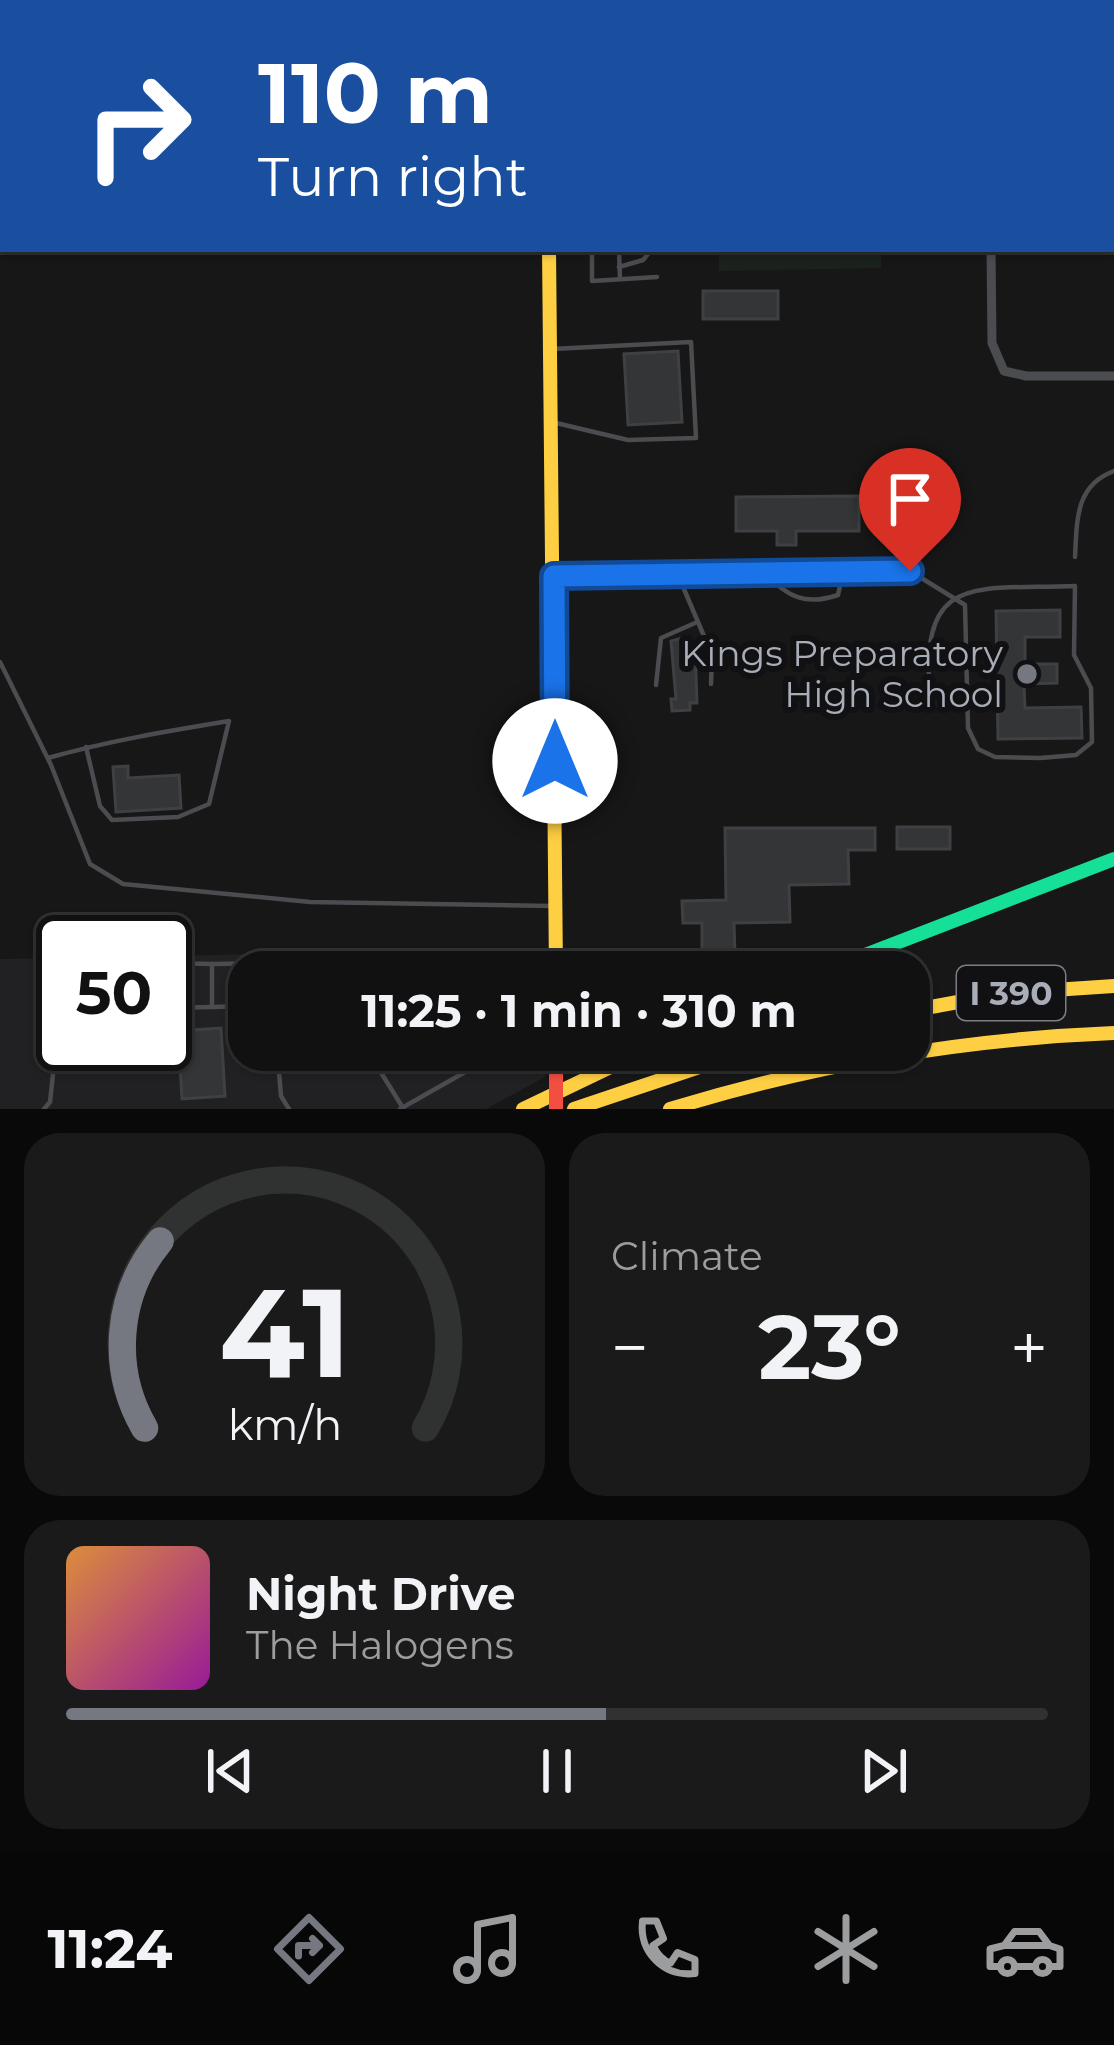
<!DOCTYPE html>
<html lang="en">
<head>
<meta charset="utf-8">
<style>
  body { margin:0; font-family:Montserrat,sans-serif; background:#1a1a1a; color:#f1f3f6; height:100vh; display:flex; flex-direction:column; font-size:45px; white-space:nowrap }
  * { box-sizing:border-box; margin:0 }
  p { font-size:39px; color:#9c9d9f }
  .icon { flex:none; width:66px; height:66px; fill:none; stroke:currentColor; stroke-width:2; stroke-linecap:round; stroke-linejoin:round }
  .map { position:relative; height:1109px; overflow:hidden }
  .drawer { display:flex; flex-direction:column; gap:24px; padding:24px; background:#090909; flex:1 }
  .drawer>* { flex:none }
  .guide { position:absolute; left:0px; top:0px; width:1116px; height:252px; box-shadow:0 3px 9px #0004,0 0 0 3px #303131; background:#1a4fa0; color:#fff; overflow:hidden }
  .speed { position:absolute; left:36px; top:915px; display:flex; gap:24px; font-size:60px; font-weight:700; text-align:center }
  .speed>* { display:grid; place-content:center; width:156px; height:156px; border-radius:50%; background:#111; box-shadow:0 3px 9px #0004,0 0 0 3px #303131; line-height:1 }
  .speed .limit { border:6px solid #111; border-radius:18px; background:#fff; color:#111 }
  .pin { position:absolute; display:grid; place-items:center; width:102px; height:102px; color:#fff; margin:-123px -51px; border-radius:50% 50% 50% 0; rotate:-45deg; box-shadow:0 0 12px #0007 }
  .pin .icon { rotate:45deg }
  .me { position:absolute; width:132px; margin:-66px; rotate:0deg; stroke-linejoin:round; filter:drop-shadow(0 0 9px #0008) }
  .turn { display:flex; align-items:center; gap:42px; height:252px; padding:0 60px; font-size:54px }
  .turn .icon { width:156px; height:156px; stroke-width:2.5 }
  .turn b { display:block; font-size:84px; line-height:102px }
  .big { font-size:90px; font-weight:700; line-height:1.1 }
  .drawer .widget { flex:1; display:flex; flex-direction:column; justify-content:center; gap:18px; min-width:0; padding:0 42px; border-radius:36px; background:#1a1a1a }
  .drawer .dial { align-items:center; gap:0 }
  .dial svg { height:312px; overflow:visible; fill:none; stroke:#303131; stroke-width:7; stroke-linecap:round; text-anchor:middle }
  .dial text { fill:#f1f3f6; stroke:none }
  .song { display:flex; align-items:center; gap:36px }
  .cover { width:144px; height:144px; border-radius:18px; background:linear-gradient(135deg,hsl(30 70% 55%),hsl(300 70% 35%)) }
  .played { height:12px; border-radius:6px; background:linear-gradient(90deg,#757880 55%,#303131 55%) }
  .keys { display:flex; justify-content:space-around; direction:ltr }
  .heat { display:flex; justify-content:space-between; align-items:center; font-size:66px; direction:ltr }
  .drawer .tiles { flex:1; display:grid; gap:24px; grid-template-columns:1fr 1fr }
  .widget:last-child { grid-column:span 2 }
  .trip { position:absolute; left:228px; top:951px; width:702px; height:120px; border-radius:36px; background:#111; box-shadow:0 3px 9px #0004,0 0 0 3px #303131; font-weight:700; line-height:120px; text-align:center }
  .tab-bar { display:flex; height:192px; justify-content:space-around; align-items:center; background:#070707; color:#9c9d9f }
  .tab-bar .icon { width:84px; height:84px }
  .tab-bar .on { color:#757880 }
  .tab-bar b { font-size:54px; color:#f1f3f6 }
  .map>svg:first-child { display:block }
  .built { fill:#212124 }
  .green { fill:#1b211c }
  .building { fill:#343537; stroke:#3f4043; stroke-width:3 }
  .lines { fill:none; stroke-linecap:round; stroke-linejoin:round }
  .lane { stroke:#4b4c50; stroke-width:4.5 }
  .street { stroke:#4b4c50; stroke-width:9 }
  .fast { stroke:#16e098; stroke-width:14 }
  .slow { stroke:#ffcf43; stroke-width:14 }
  .jam-bridge { stroke:#f24e42; stroke-width:14 }
  .route-casing { stroke:#114b97; stroke-width:30 }
  .route { stroke:#1a73e8; stroke-width:21 }
  .poi-dot { fill:#757880; stroke:#111113; stroke-width:4.5 }
  .labels { text-anchor:middle; stroke-width:12; stroke-linejoin:round; paint-order:stroke }
  .shield { fill:#111113; stroke:#7b7e86; stroke-width:3 }
  .shield-label { font-size:33px; font-weight:bold; fill:#a8adb8 }
  .poi-label { font-size:36px; fill:#a8adb8; stroke:#111113; text-anchor:end }
</style>
</head>
<body>
<div class="map">
<svg width="1114" height="1109" viewBox="0 0 1114 1109">
  <rect width="100%" height="100%" fill="#171717"/>
  <polygon class="built" points="543,948 544,972 249,972 249,1050 544,1050 545,1077 486,1109 0,1109 0,959 63,958 63,1044 165,1044 165,956"/>
  <polygon class="green" points="719,249 881,249 881,268 719,271"/>
  <g class="building">
    <rect x="703" y="291" width="75" height="28"/>
    <polygon points="678,351 682,422 628,425 624,354"/>
    <polygon points="859,496 859,531 796,531 796,545 777,545 777,531 736,531 736,497"/>
    <polygon points="1060,610 1060,637 1025,637 1025,664 1057,664 1057,683 1024,684 1025,708 1081,707 1082,738 998,739 996,611"/>
    <polygon points="682,638 682,645 695,645 697,703 690,703 690,710 672,711 671,699 676,699 671,641"/>
    <polygon points="128,766 128,778 179,775 181,808 116,812 113,767"/>
    <rect x="897" y="827" width="53" height="22"/>
    <polygon points="725,828 875,828 875,850 848,850 849,884 789,885 790,922 734,923 735,955 702,956 702,923 683,923 682,901 726,900"/>
    <polygon points="221,1028 225,1096 182,1099 178,1031"/>
  </g>
  <g class="lines">
    <g class="lane">
      <polyline points="592,249 592,281 657,277"/>
      <polyline points="619,249 620,279"/>
      <polyline points="619,267 643,260 652,249"/>
      <polyline points="552,349 691,342 696,438 628,440 556,423"/>
      <polyline points="909,538 910,571"/>
      <path d="M1075 557C1077 521 1075 485 1114 471"/>
      <path d="M765 573C787 597 806 606 838 595L843 572"/>
      <polyline points="678,575 712,655 711,684"/>
      <path d="M554 576 910 571 965 605 968 728 978 749 995 757 1040 758 1076 755 1092 742 1091 688 1074 655 1075 586C975 590 919 571 930 697L940 707 965 705"/>
      <polyline points="0,662 51,765 90,864 123,884 310,902 551,906"/>
      <polyline points="656,685 661,638 695,623"/>
      <path d="M48 758C108 741 168 731 229 721L209 804 178 817 112 820 100 806 86 747"/>
      <polyline points="165,963 212,964"/>
      <polyline points="460,972 470,958"/>
      <polyline points="249,1006 212,1007 212,964 515,958 516,972"/>
      <polyline points="165,1008 212,1007"/>
      <polyline points="367,1050 403,1108"/>
      <polyline points="44,1109 50,1102 55,1055 124,1050 131,1044"/>
      <polyline points="289,1109 281,1096 279,1072 320,1050"/>
      <polyline points="400,1109 504,1050"/>
    </g>
    <g class="street">
      <polyline points="1056,0 1059,3"/>
      <polyline points="1011,3 1013,0"/>
      <polyline points="1113,18 1114,18"/>
      <polyline points="1113,201 1114,201"/>
      <polyline points="991,249 992,343 1004,371 1026,376 1114,376"/>
    </g>
    <g class="fast">
      <polyline points="545,0 545,3"/>
      <polyline points="821,972 1114,859"/>
    </g>
    <g class="slow">
      <polyline points="549,249 556,972"/>
      <polyline points="909,1011 1007,993 1114,986"/>
      <polyline points="556,1050 556,1072"/>
      <polyline points="523,1109 646,1050"/>
      <polyline points="574,1109 750,1050"/>
      <path d="M670 1109C816 1064 962 1039 1114 1033"/>
    </g>
    <polyline class="jam-bridge" points="556,1072 556,1109"/>
  </g>
  <g class="lines">
    <defs>
      <polyline id="route" points="555,761 554,576 910,571"/>
    </defs>
    <use href="#route" class="route-casing"/>
    <use href="#route" class="route"/>
  </g>
  <circle class="poi-dot" cx="1027" cy="674" r="12"/>
  <g class="labels">
    <rect class="shield" x="957" y="966" width="108" height="54" rx="9"/>
    <g class="shield-label">
      <text x="1011" y="1005">I 390</text>
    </g>
    <g class="poi-label">
      <text x="1003" y="666">Kings Preparatory<tspan x="1003" dy="41">High School</tspan></text>
    </g>
  </g>
</svg>
<div class="speed"><div class="limit">50</div></div>
<div class="pin" style="left:910px;top:571px;background:#d93025"><svg class="icon" aria-label="arrive" viewBox="0 0 24 24"><path d="M6 21V4h12l-3 4 3 4H6"/></svg></div>
<svg class="me" style="left:555px;top:761px" viewBox="-20 -20 40 40"><circle r="19" fill="#fff"/><path d="M0-13L10 11 0 6-10 11z" fill="#1a73e8"/></svg>
<div class="trip">11:25 · 1 min · 310 m</div>
<div class="guide">
<div class="turn"><svg class="icon" aria-label="right" viewBox="0 0 24 24"><path d="M7 20v-9h11M14 6l5 5-5 5"/></svg><div><b>110 m</b>Turn right</div></div>
</div>
</div>
<section class="drawer">
<div class="tiles">
<div class="widget dial"><svg viewBox="0 0 100 80">
<path d="M14 69A42 42 0 1 1 86 69"/>
<path d="M14 69A42 42 0 0 1 18 21" stroke="#757880"/>
<text x="50" y="56" font-size="32" font-weight="700">41</text>
<text x="50" y="72" font-size="11">km/h</text>
</svg></div>
<div class="widget"><p>Climate</p>
<div class="heat"><a>−</a><b class="big">23°</b><a>+</a></div>
</div>
<div class="widget">
<div class="song"><i class="cover"></i><div><b>Night Drive</b><p>The Halogens</p></div></div>
<div class="played"></div>
<div class="keys"><svg class="icon" aria-label="previous" viewBox="0 0 24 24"><path d="M18 5L8 12l10 7zM5 5v14"/></svg><svg class="icon" aria-label="pause" viewBox="0 0 24 24"><path d="M8 5v14M16 5v14"/></svg><svg class="icon" aria-label="next" viewBox="0 0 24 24"><path d="M6 5l10 7-10 7zM19 5v14"/></svg></div>
</div>
</div>
</section>
<nav class="tab-bar">
<b>11:24</b>
<svg class="icon on" aria-label="directions" viewBox="0 0 24 24"><path d="M12 3l9 9-9 9-9-9zM9 14v-3h6M13 9l2 2-2 2"/></svg>
<svg class="icon" aria-label="music" viewBox="0 0 24 24"><path d="M9 18V5l10-2v13"/><circle cx="6" cy="18" r="3"/><circle cx="16" cy="16" r="3"/></svg>
<svg class="icon" aria-label="phone" viewBox="0 0 24 24"><path d="M5 4h4l2 5-3 2q2 4 5 5l2-3 5 2v4C11 20 4 13 5 4z"/></svg>
<svg class="icon" aria-label="climate" viewBox="0 0 24 24"><path d="M12 3v18M4 7l16 10M4 17L20 7"/></svg>
<svg class="icon" aria-label="car" viewBox="0 0 24 24"><path d="M5 17H2v-5l4-1 3-4h7l3 4 3 1v5h-3M9 17h6M6 11h13"/><circle cx="7" cy="17" r="2"/><circle cx="17" cy="17" r="2"/></svg>
</nav>
</body>
</html>
